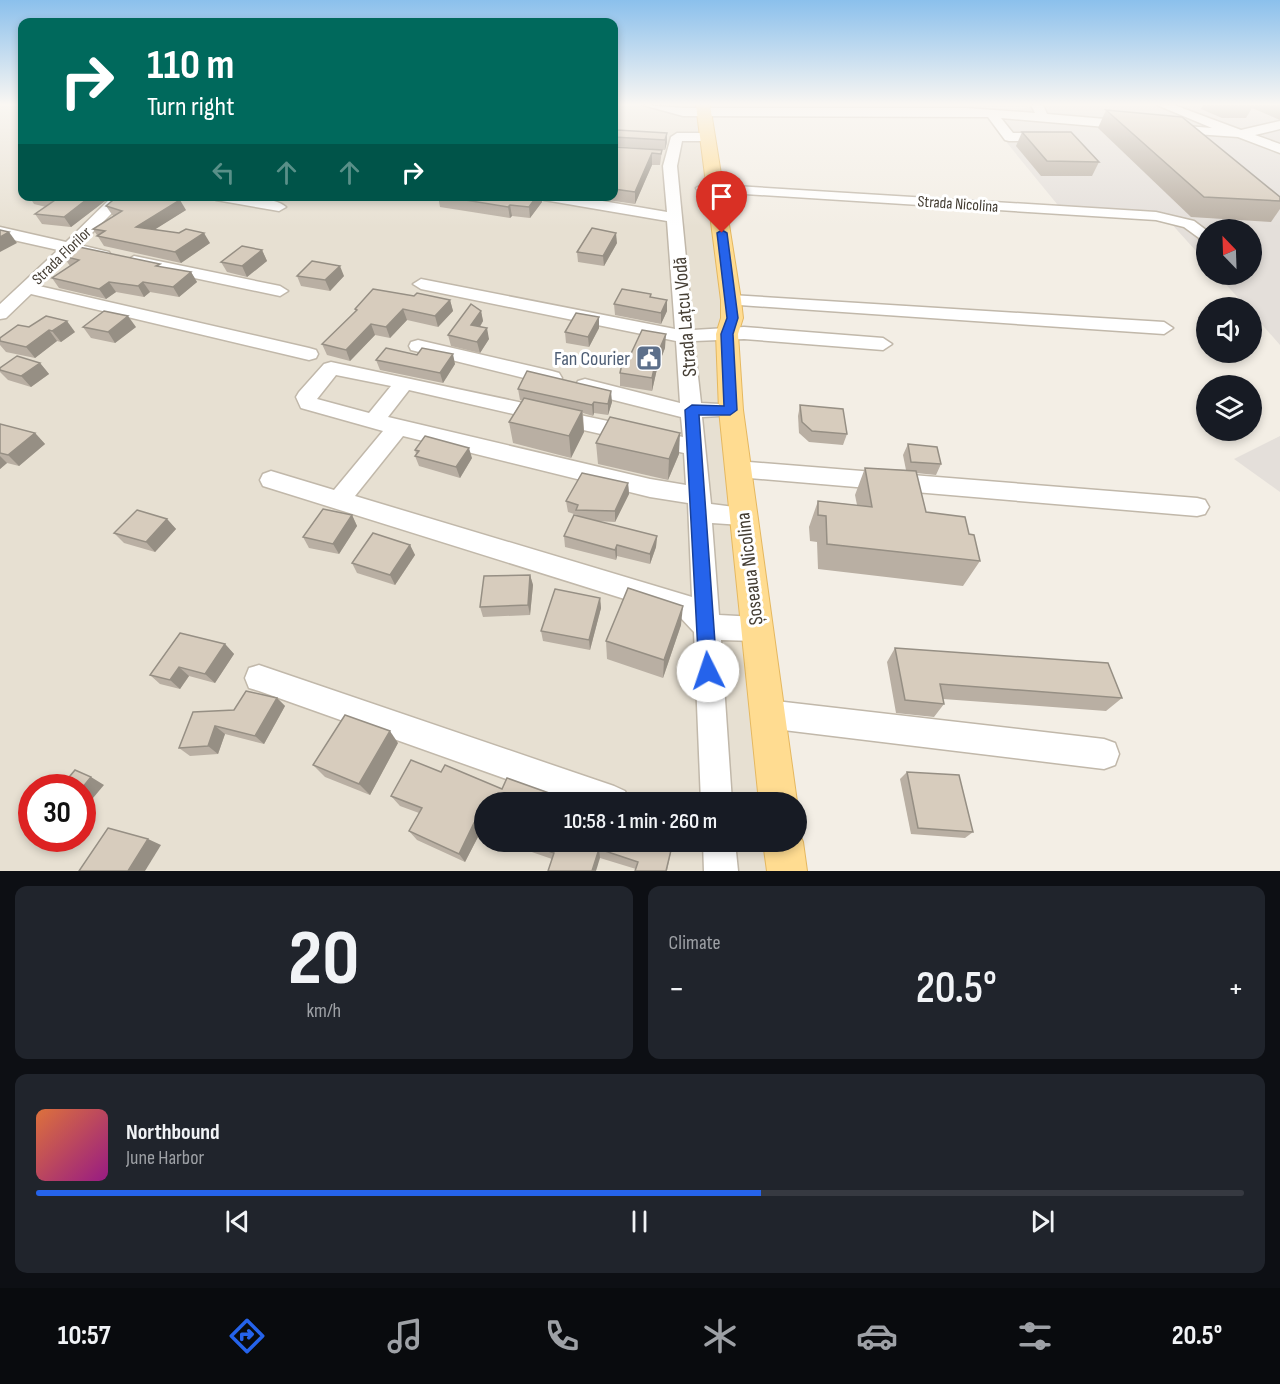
<!DOCTYPE html>
<html lang="en">
<head>
<meta charset="utf-8">
<style>
  body { margin:0; font-family:"Sofia Sans Condensed",sans-serif; background:#20242c; color:#f1f3f6; height:100vh; display:flex; flex-direction:column; font-size:22px; white-space:nowrap }
  * { box-sizing:border-box; margin:0 }
  p { font-size:20px; color:#9ea1a6 }
  .icon { flex:none; width:33px; height:33px; fill:none; stroke:currentColor; stroke-width:2; stroke-linecap:round; stroke-linejoin:round }
  .map { position:relative; height:871px; overflow:hidden }
  .side { display:flex; flex-direction:column; gap:15px; padding:15px; background:#0d0f14; flex:1 }
  .side>* { flex:none }
  .top-card { position:absolute; left:18px; top:18px; width:600px; height:183px; border-radius:12px; box-shadow:0 3px 9px #0003; background:#00695c; color:#fff; overflow:hidden }
  .needle { width:39px; rotate:337deg }
  .fabs { position:absolute; left:1196px; top:219px; display:grid; gap:12px }
  .fabs a { display:grid; place-items:center; width:66px; height:66px; border-radius:50%; background:#171b24; box-shadow:0 3px 9px #0003; font-size:30px }
  .speed { position:absolute; left:18px; top:774px; display:flex; gap:12px; font-size:30px; font-weight:700; text-align:center }
  .speed>* { display:grid; place-content:center; width:78px; height:78px; border-radius:50%; background:#171b24; box-shadow:0 3px 9px #0003; line-height:1 }
  .speed .limit { border:9px solid #d22; background:#fff; color:#111 }
  .pin { position:absolute; display:grid; place-items:center; width:51px; height:51px; color:#fff; margin:-62px -26px; border-radius:50% 50% 50% 0; rotate:-45deg; box-shadow:0 0 6px #0007 }
  .pin .icon { rotate:45deg }
  .me { position:absolute; width:66px; margin:-33px; rotate:356deg; stroke-linejoin:round; filter:drop-shadow(0 0 4px #0008) }
  .turn { display:flex; align-items:center; gap:21px; height:126px; padding:0 30px; font-size:27px }
  .turn .icon { width:78px; height:78px; stroke-width:2.5 }
  .turn b { display:block; font-size:42px; line-height:51px }
  .lanes { display:flex; align-items:center; height:57px; padding:0 30px; background:#0003; justify-content:center; gap:30px; direction:ltr }
  .lanes .off { opacity:.35 }
  .big { font-size:45px; font-weight:600; line-height:1.1 }
  .side .card { flex:1; display:flex; flex-direction:column; justify-content:center; gap:9px; min-width:0; padding:0 21px; border-radius:12px; background:#20242c }
  .side .dial { align-items:center; gap:0 }
  .dial b { font-size:78px; line-height:1 }
  .song { display:flex; align-items:center; gap:18px }
  .cover { width:72px; height:72px; border-radius:9px; background:linear-gradient(135deg,hsl(20 70% 55%),hsl(310 70% 35%)) }
  .played { height:6px; border-radius:3px; background:linear-gradient(90deg,#2563eb 60%,#363941 60%) }
  .keys { display:flex; justify-content:space-around; direction:ltr }
  .heat { display:flex; justify-content:space-between; align-items:center; font-size:33px; direction:ltr }
  .side .tiles { flex:1; display:grid; gap:15px; grid-template-columns:1fr 1fr }
  .card:last-child { grid-column:span 2 }
  .trip { position:absolute; left:474px; top:792px; width:333px; height:60px; border-radius:30px; background:#171b24; box-shadow:0 3px 9px #0003; font-weight:600; line-height:60px; text-align:center }
  .tab-bar { display:flex; height:96px; justify-content:space-around; align-items:center; background:#090b0e; color:#9ea1a6 }
  .tab-bar .icon { width:42px; height:42px }
  .tab-bar .current { color:#2563eb }
  .tab-bar b { font-size:27px; color:#f1f3f6 }
  .map>svg:first-child { display:block }
  .residential { fill:#e7e0d2; fill-rule:evenodd }
  .industrial { fill:#e4dfda }
  .lines { fill:none; stroke-linecap:round; stroke-linejoin:round }
  .minor-casing { stroke:#c1b8aa; stroke-width:3 }
  .major-casing { stroke:#e5b860; stroke-width:2 }
  .minor { fill:#fff; fill-rule:evenodd }
  .major { fill:#ffdc91; fill-rule:evenodd }
  .wall { fill:#b9afa3 }
  .shaded-wall { fill:#968f84 }
  .building { fill:#d7ccbd; stroke:#968f84; stroke-width:1.5 }
  .route { fill:#2563eb; stroke:#184099; stroke-width:1.5 }
  .labels { text-anchor:middle; stroke-width:6; stroke-linejoin:round; paint-order:stroke }
  .far-street-label { font-size:16px; fill:#453e34; stroke:#fff }
  .street-label { font-size:20px; fill:#453e34; stroke:#fff }
  .service-label { font-size:20px; fill:#4e5e75; stroke:#fff; text-anchor:end }
</style>
</head>
<body>
<div class="map">
<svg width="1280" height="871" viewBox="0 0 1280 871">
  <rect width="100%" height="100%" fill="#f3eee5"/>
  <path class="residential" d="M0 105H22V196H614V105H696L790 802H484V842H795L799 871H0ZM32 788H82V838H32Z"/>
  <g class="industrial">
    <polygon points="1040,105 1280,105 1280,345 1251,312 1251,308 1247,307 1217,275 1251,274 1251,230 1206,230 1206,262 1168,220 1066,215 985,116"/>
    <polygon points="1280,436 1280,492 1234,459"/>
  </g>
  <g class="lines">
    <defs>
      <g id="minor">
        <polygon points="643,105 683,108 967,108 1035,113 1031,105 1043,105 1047,114 1129,121 1135,125 1129,129 1001,118 1013,133 1047,133 1053,137 1047,141 1009,141 1005,140 988,117 683,116"/>
        <polygon points="1157,105 1174,105 1241,130 1280,121 1280,129 1255,135 1280,144 1280,153 1238,137 1168,132 1166,129 1172,125 1212,128"/>
        <path d="M677 133H707L713 137 707 141H682L677 166 693 330 744 327 883 338 892 344 883 350 744 339 694 341 701 403 738 405 741 410 738 415 702 417 711 504 750 509 754 516 750 523 742 525 712 523 719 615 756 617 765 620 769 629 765 638 756 641 721 640 732 802H701L694 632 679 616 263 486 260 480 263 474 271 471 334 490 383 431 301 408 296 397 299 392 324 364 331 362 683 437 681 417 578 391 575 386 578 381 585 379 680 403 676 341 421 289 413 284 421 279 675 329 667 221 544 200 537 196H573L667 212 663 166 671 137ZM336 375 391 386 369 413 317 399ZM409 390 684 453 686 485 650 479 388 417ZM403 436 650 497 688 503 692 597 355 496Z"/>
        <polygon points="703,184 1156,212 1194,221 1206,230 1206,243 1184,227 1156,220 698,191 696,188"/>
        <polygon points="113,196 129,196 80,245 109,252 111,255 109,258 103,260 72,253 39,286 309,348 316,350 318,354 316,358 309,360 31,294 6,318 0,319 0,304 58,250 0,237 0,227 66,242"/>
        <path d="M209 196C227 196 274 195 286 207L279 211 216 200Z"/>
        <polygon points="134,256 280,286 288,291 280,296 128,264 126,261"/>
        <polygon points="1223,274 1239,274 1239,275 1231,280"/>
        <polygon points="731,295 1164,322 1173,328 1164,334 725,304 722,300"/>
        <polygon points="418,340 552,371 559,373 562,378 559,383 552,385 411,350 409,346 411,342"/>
        <polygon points="737,461 1197,498 1205,500 1209,507 1205,514 1197,516 737,477 729,475 726,469 729,463"/>
        <polygon points="259,665 614,786 625,791 630,802 571,802 259,691 249,688 245,678 249,668"/>
        <polygon points="767,700 1104,739 1115,743 1119,754 1115,765 1104,769 767,728 757,724 753,714 757,704"/>
        <polygon points="703,842 735,842 738,871 704,871"/>
      </g>
      <g id="major">
        <polygon points="696,105 710,105 741,300 743,318 738,334 743,410 797,802 796,803 759,802 719,410 716,334 721,318 721,300"/>
        <polygon points="797,828 803,842 807,871 767,871 763,842 796,842"/>
      </g>
    </defs>
    <use href="#minor" class="minor-casing"/>
    <use href="#major" class="major-casing"/>
    <use href="#minor" class="minor"/>
    <use href="#major" class="major"/>
  </g>
  <g class="wall">
    <polygon points="1203,105 1280,105 1280,120 1252,108 1246,118 1222,118 1201,109"/>
    <polygon points="1106,110 1280,197 1280,209 1271,222 1191,217 1098,128"/>
    <polygon points="1022,132 1099,162 1092,176 1041,176 1016,146"/>
    <polygon points="667,133 667,142 665,150 614,146 614,135"/>
    <polygon points="614,147 662,150 660,165 652,165 635,204 580,196 614,196"/>
    <polygon points="29,196 102,196 105,201 71,227 42,224 35,214 46,207 34,204"/>
    <polygon points="438,196 542,196 542,202 530,218 512,216 510,218 440,207"/>
    <polygon points="106,206 186,210 155,229 210,243 181,263 104,246 93,229 113,216"/>
    <polygon points="617,243 604,266 578,262 577,252"/>
    <polygon points="262,250 267,261 247,277 227,272 221,262"/>
    <polygon points="63,256 162,267 191,272 197,282 179,297 150,292 144,297 116,292 106,299 59,288 52,278 70,266"/>
    <polygon points="297,276 344,276 330,291 301,286"/>
    <polygon points="651,294 651,297 667,311 661,324 615,315 614,304"/>
    <polygon points="414,296 450,300 453,311 438,327 407,320 390,338 375,335 350,361 327,355 322,344 356,312 355,309"/>
    <polygon points="481,311 483,321 480,327 489,339 480,353 451,346 448,335"/>
    <polygon points="599,317 599,328 589,347 566,343 565,332"/>
    <polygon points="29,327 75,332 61,342 57,341 35,358 6,352 0,345 0,338"/>
    <polygon points="83,327 136,327 115,343 91,338"/>
    <polygon points="665,348 657,369 652,391 620,386 620,373 628,360"/>
    <polygon points="417,355 455,364 443,383 380,370 376,360"/>
    <polygon points="40,363 49,374 31,387 8,380 0,372 0,368"/>
    <polygon points="518,389 612,402 608,415 594,413 593,416 583,413 584,432 571,458 513,443 509,422 522,400 520,400"/>
    <polygon points="800,405 847,434 843,445 809,442 799,433 798,416"/>
    <polygon points="0,424 35,433 45,444 19,466 7,463 0,469"/>
    <polygon points="596,443 679,454 668,480 598,464"/>
    <polygon points="908,444 941,464 936,475 916,473 926,512 969,534 980,561 963,586 818,569 817,542 810,541 809,527 818,501 857,505 855,495 865,468 906,470 903,455"/>
    <polygon points="415,450 472,458 460,478 419,466 415,456 416,454"/>
    <polygon points="628,483 629,494 615,522 596,521 657,536 656,547 650,564 617,556 616,560 565,547 564,536 577,516 577,515 568,512 566,501"/>
    <polygon points="352,515 357,526 339,554 309,548 303,537"/>
    <polygon points="167,519 176,529 155,552 124,543 114,533"/>
    <polygon points="410,545 415,555 395,585 357,573 352,563"/>
    <polygon points="530,575 533,585 530,615 483,617 480,607"/>
    <polygon points="600,598 601,608 590,650 543,641 541,631"/>
    <polygon points="681,625 663,678 607,659 606,641"/>
    <polygon points="225,644 234,654 215,683 189,676 180,689 160,684 150,675"/>
    <polygon points="895,648 1122,698 1106,711 943,699 944,704 934,717 896,713 887,662"/>
    <polygon points="277,698 285,706 264,744 225,734 218,754 190,756 179,748 234,710"/>
    <polygon points="398,743 370,795 325,777 313,765"/>
    <polygon points="441,772 502,789 549,793 484,802 484,835 480,833 465,862 417,840 409,831 419,813 400,806 391,796"/>
    <polygon points="907,772 973,832 965,838 911,834 900,779"/>
    <polygon points="503,842 673,842 667,871 635,871 636,869 600,858 552,859"/>
  </g>
  <g class="shaded-wall">
    <polygon points="667,133 667,142 665,150 665,140"/>
    <polygon points="652,153 652,165 635,204 635,192"/>
    <polygon points="91,196 102,196 105,201 71,227 64,217"/>
    <polygon points="537,196 542,196 542,202 530,218 529,207"/>
    <polygon points="180,200 186,210 143,237 136,227"/>
    <polygon points="510,205 512,216 510,218 508,207"/>
    <polygon points="9,232 17,243 0,252 0,237"/>
    <polygon points="204,233 210,243 181,263 175,252"/>
    <polygon points="616,233 617,243 604,266 603,256"/>
    <polygon points="262,250 267,261 247,277 242,266"/>
    <polygon points="340,266 344,276 330,291 325,280"/>
    <polygon points="191,272 197,282 179,297 173,287"/>
    <polygon points="109,282 116,292 106,299 99,289"/>
    <polygon points="143,282 150,292 144,297 138,286"/>
    <polygon points="450,300 453,311 438,327 435,316"/>
    <polygon points="667,300 667,311 661,324 661,313"/>
    <polygon points="403,309 407,320 390,338 386,327"/>
    <polygon points="481,311 483,321 474,336 471,325"/>
    <polygon points="128,316 136,327 115,343 108,332"/>
    <polygon points="599,317 599,328 589,347 588,337"/>
    <polygon points="67,321 75,332 61,342 52,331"/>
    <polygon points="371,324 375,335 350,361 346,350"/>
    <polygon points="487,328 489,339 480,353 477,342"/>
    <polygon points="49,330 57,341 35,358 26,347"/>
    <polygon points="666,334 665,348 657,369 652,391 652,378 657,355"/>
    <polygon points="453,354 455,364 443,383 440,373"/>
    <polygon points="40,363 49,374 31,387 21,376"/>
    <polygon points="611,391 612,402 608,415 608,404"/>
    <polygon points="594,402 594,413 593,416 592,405"/>
    <polygon points="582,411 584,432 571,458 569,436"/>
    <polygon points="35,433 45,444 19,466 8,455"/>
    <polygon points="680,433 679,454 668,480 669,459"/>
    <polygon points="469,448 472,458 460,478 456,467"/>
    <polygon points="0,456 7,463 0,469"/>
    <polygon points="628,483 629,494 615,522 615,511"/>
    <polygon points="352,515 357,526 339,554 333,544"/>
    <polygon points="167,519 176,529 155,552 146,542"/>
    <polygon points="657,536 656,547 650,564 650,554"/>
    <polygon points="410,545 415,555 395,585 390,575"/>
    <polygon points="617,545 617,556 616,560 615,550"/>
    <polygon points="530,575 533,585 530,615 528,605"/>
    <polygon points="600,598 601,608 590,650 589,640"/>
    <polygon points="683,606 681,625 663,678 664,660"/>
    <polygon points="225,644 234,654 215,683 205,674"/>
    <polygon points="179,667 189,676 180,689 170,680"/>
    <polygon points="277,698 285,706 264,744 255,736"/>
    <polygon points="215,726 225,734 218,754 208,746"/>
    <polygon points="390,731 398,743 370,795 359,784"/>
    <polygon points="91,777 104,785 82,811 82,788"/>
    <polygon points="549,793 552,802 545,802"/>
    <polygon points="474,823 480,833 465,862 459,854"/>
    <polygon points="148,839 161,845 145,871 128,871"/>
    <polygon points="599,849 600,858 596,871 592,871"/>
  </g>
  <g class="building">
    <polygon points="1106,110 1182,117 1280,197 1280,201 1204,197"/>
    <polygon points="617,130 667,133 665,140 614,137"/>
    <polygon points="1022,132 1071,132 1099,162 1047,161"/>
    <polygon points="614,147 662,150 661,154 652,153 635,192 614,189"/>
    <polygon points="38,196 91,196 64,217 35,214 55,200"/>
    <polygon points="118,196 165,196 180,200 136,227 179,233 186,229 204,233 175,252 97,236 105,231 93,229 122,211 106,206"/>
    <polygon points="441,196 537,196 529,207 510,205 508,207"/>
    <polygon points="592,228 616,233 603,256 577,252"/>
    <polygon points="0,230 9,232 0,237"/>
    <polygon points="242,246 262,250 242,266 221,262"/>
    <polygon points="79,247 160,264 156,266 191,272 173,287 143,282 138,286 109,282 99,289 52,278 79,260 63,256"/>
    <polygon points="312,261 340,266 325,280 297,276"/>
    <polygon points="373,289 414,296 417,293 450,300 435,316 403,309 386,327 371,324 346,350 322,344 357,310 355,309"/>
    <polygon points="622,289 651,294 650,297 667,300 661,313 614,304"/>
    <polygon points="471,304 481,311 471,325 487,328 477,342 448,335"/>
    <polygon points="104,311 128,316 108,332 83,327"/>
    <polygon points="576,313 599,317 588,337 565,332"/>
    <polygon points="46,316 67,321 52,331 49,330 26,347 0,341 0,338 18,325 29,327"/>
    <polygon points="642,330 666,334 657,355 652,378 620,373 623,359 628,360"/>
    <polygon points="386,348 417,355 422,348 453,354 440,373 376,360"/>
    <polygon points="17,356 40,363 21,376 0,370 0,368"/>
    <polygon points="527,371 611,391 608,404 594,402 592,405 518,389"/>
    <polygon points="524,398 582,411 569,436 509,422"/>
    <polygon points="800,405 843,409 847,434 812,431 802,422"/>
    <polygon points="610,417 680,433 669,459 596,443"/>
    <polygon points="0,424 35,433 8,455 0,453"/>
    <polygon points="425,436 469,448 456,467 415,456 419,451 415,450"/>
    <polygon points="908,444 937,447 941,464 911,462"/>
    <polygon points="865,468 916,471 926,512 965,517 969,534 974,535 980,561 827,544 826,516 818,515 818,501 872,507"/>
    <polygon points="582,473 628,483 615,511 576,510 578,505 566,501"/>
    <polygon points="323,509 352,515 333,544 303,537"/>
    <polygon points="137,510 167,519 146,542 114,533"/>
    <polygon points="574,515 657,536 650,554 617,545 615,550 564,536"/>
    <polygon points="373,533 410,545 390,575 352,563"/>
    <polygon points="530,575 528,605 480,607 484,576"/>
    <polygon points="628,588 683,606 664,660 606,641"/>
    <polygon points="555,589 600,598 589,640 541,631"/>
    <polygon points="180,633 225,644 205,674 179,667 170,680 150,675"/>
    <polygon points="895,648 1108,663 1122,698 940,684 944,704 905,700"/>
    <polygon points="246,691 277,698 255,736 215,726 208,746 179,748 193,712 234,710"/>
    <polygon points="345,715 390,731 359,784 313,765"/>
    <polygon points="411,760 441,772 445,765 502,789 507,778 549,793 545,802 484,802 484,827 474,823 459,854 409,831 422,808 391,796"/>
    <polygon points="75,770 91,777 82,788 60,788"/>
    <polygon points="907,772 959,775 973,832 918,828"/>
    <polygon points="32,822 32,829 27,827"/>
    <polygon points="108,828 148,839 128,871 79,871"/>
    <polygon points="523,842 673,842 666,871 635,871 638,862 599,849 592,871 548,871 554,853"/>
  </g>
  <linearGradient id="sky" x2="0" y2="1"><stop stop-color="#8bc0ec"/><stop offset="0.46" stop-color="#faf7f3"/><stop offset="1" stop-color="#faf7f3" stop-opacity="0"/></linearGradient>
  <rect width="1280" height="227" fill="url(#sky)"/>
  <polygon class="route" points="722,230 727,233 738,318 733,334 737,410 730,415 699,415 717,671 715,677 708,680 702,677 699,671 685,410 692,405 724,406 721,334 727,318 717,233"/>
  <defs>
    <symbol id="civic-square" viewBox="-11 -11 22 22"><rect x="-9" y="-9" width="18" height="18" rx="4" fill="#5c6f8a" stroke="#fff"/><path d="M-.6-6.5H3V-4.5H.6V-3L4-1V1h2V6H-6V1h2V-1L-.6-3ZM-1.2 2.5V6h2.4V2.5Z" fill="#fff"/></symbol>
  </defs>
  <g fill-rule="evenodd">
    <use href="#civic-square" x="634" y="343" width="30" height="30"/>
  </g>
  <g class="labels">
    <g class="far-street-label">
      <text transform="translate(958 203) rotate(4)" y="6">Strada Nicolina</text>
      <text transform="translate(61 255) rotate(-44)" y="6">Strada Florilor</text>
    </g>
    <g class="street-label">
      <text transform="translate(684 317) rotate(-95)" y="7">Strada Lațcu Vodă</text>
      <text transform="translate(749 569) rotate(-97)" y="7">Șoseaua Nicolina</text>
    </g>
    <g class="service-label">
      <text x="630" y="365">Fan Courier</text>
    </g>
  </g>
</svg>
<div class="fabs">
<a><svg class="needle" viewBox="-14 -14 28 28"><path d="M0-13l5 13h-10z" fill="#e53935"/><path d="M0 13l5-13h-10z" fill="#9ea1a6"/></svg></a>
<a><svg class="icon" aria-label="sound" viewBox="0 0 24 24"><path d="M4 9h4l5-4v14l-5-4H4zM17 9q2 3 0 6"/></svg></a>
<a><svg class="icon" aria-label="layers" viewBox="0 0 24 24"><path d="M12 4l9 5-9 5-9-5zM3 14l9 5 9-5"/></svg></a>
</div>
<div class="speed"><div class="limit">30</div></div>
<div class="pin" style="left:722px;top:233px;background:#d93025"><svg class="icon" aria-label="arrive" viewBox="0 0 24 24"><path d="M6 21V4h12l-3 4 3 4H6"/></svg></div>
<svg class="me" style="left:708px;top:671px" viewBox="-20 -20 40 40"><circle r="19" fill="#fff"/><path d="M0-13L10 11 0 6-10 11z" fill="#2563eb"/></svg>
<div class="trip">10:58 · 1 min · 260 m</div>
<div class="top-card">
<div class="turn"><svg class="icon" aria-label="right" viewBox="0 0 24 24"><path d="M7 20v-9h11M14 6l5 5-5 5"/></svg><div><b>110 m</b>Turn right</div></div>
<div class="lanes"><svg class="icon off" aria-label="left" viewBox="0 0 24 24"><path d="M17 20v-9H6M10 6l-5 5 5 5"/></svg><svg class="icon off" aria-label="ahead" viewBox="0 0 24 24"><path d="M12 20V5M6 11l6-6 6 6"/></svg><svg class="icon off" aria-label="ahead" viewBox="0 0 24 24"><path d="M12 20V5M6 11l6-6 6 6"/></svg><svg class="icon" aria-label="right" viewBox="0 0 24 24"><path d="M7 20v-9h11M14 6l5 5-5 5"/></svg></div>
</div>
</div>
<section class="side">
<div class="tiles">
<div class="card dial"><b>20</b><p>km/h</p></div>
<div class="card"><p>Climate</p>
<div class="heat"><a>−</a><b class="big">20.5°</b><a>+</a></div>
</div>
<div class="card">
<div class="song"><i class="cover"></i><div><b>Northbound</b><p>June Harbor</p></div></div>
<div class="played"></div>
<div class="keys"><svg class="icon" aria-label="previous" viewBox="0 0 24 24"><path d="M18 5L8 12l10 7zM5 5v14"/></svg><svg class="icon" aria-label="pause" viewBox="0 0 24 24"><path d="M8 5v14M16 5v14"/></svg><svg class="icon" aria-label="next" viewBox="0 0 24 24"><path d="M6 5l10 7-10 7zM19 5v14"/></svg></div>
</div>
</div>
</section>
<nav class="tab-bar">
<b>10:57</b>
<svg class="icon current" aria-label="directions" viewBox="0 0 24 24"><path d="M12 3l9 9-9 9-9-9zM9 14v-3h6M13 9l2 2-2 2"/></svg>
<svg class="icon" aria-label="music" viewBox="0 0 24 24"><path d="M9 18V5l10-2v13"/><circle cx="6" cy="18" r="3"/><circle cx="16" cy="16" r="3"/></svg>
<svg class="icon" aria-label="phone" viewBox="0 0 24 24"><path d="M5 4h4l2 5-3 2q2 4 5 5l2-3 5 2v4C11 20 4 13 5 4z"/></svg>
<svg class="icon" aria-label="climate" viewBox="0 0 24 24"><path d="M12 3v18M4 7l16 10M4 17L20 7"/></svg>
<svg class="icon" aria-label="car" viewBox="0 0 24 24"><path d="M5 17H2v-5l4-1 3-4h7l3 4 3 1v5h-3M9 17h6M6 11h13"/><circle cx="7" cy="17" r="2"/><circle cx="17" cy="17" r="2"/></svg>
<svg class="icon" aria-label="filters" viewBox="0 0 24 24"><path d="M4 7h16M4 17h16"/><circle cx="9" cy="7" r="2"/><circle cx="15" cy="17" r="2"/></svg>
<b>20.5°</b>
</nav>
</body>
</html>
